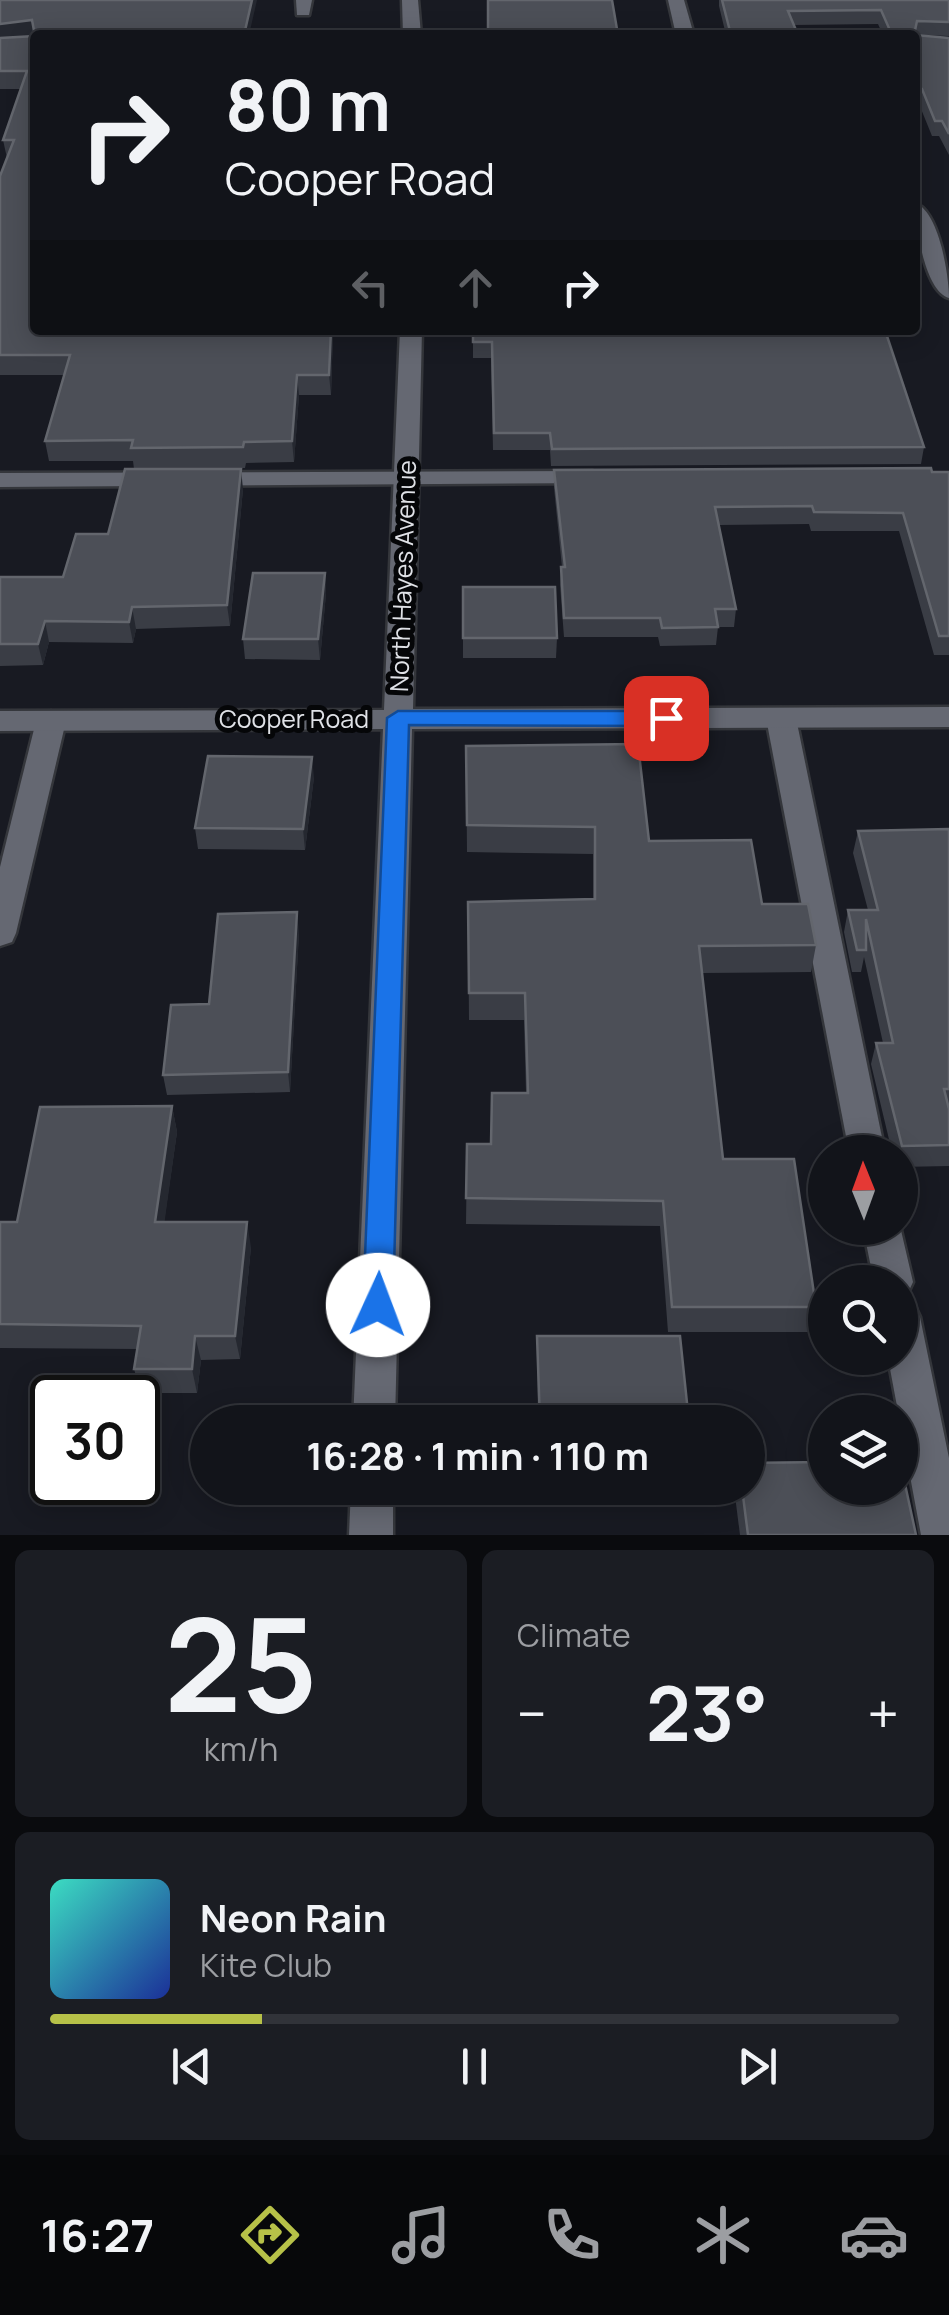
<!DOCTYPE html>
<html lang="en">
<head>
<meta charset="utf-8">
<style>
  body { margin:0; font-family:Manrope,sans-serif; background:#1b1d23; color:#f1f3f6; height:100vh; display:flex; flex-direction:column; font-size:38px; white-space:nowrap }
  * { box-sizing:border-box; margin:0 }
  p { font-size:32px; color:#9c9ea2 }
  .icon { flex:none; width:55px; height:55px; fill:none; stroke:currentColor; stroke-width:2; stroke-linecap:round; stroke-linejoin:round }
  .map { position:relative; height:1535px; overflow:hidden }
  .drawer { display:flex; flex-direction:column; gap:15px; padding:15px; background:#0a0b0e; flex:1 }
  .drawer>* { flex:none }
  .hud { position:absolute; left:30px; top:30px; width:890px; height:305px; border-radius:10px; box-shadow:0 5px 25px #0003,0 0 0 2px #313339; background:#12141a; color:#f1f3f6; overflow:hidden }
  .needle { width:65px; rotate:359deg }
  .controls { position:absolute; left:808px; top:1135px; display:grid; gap:20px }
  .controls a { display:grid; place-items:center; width:110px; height:110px; border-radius:50%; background:#12141a; box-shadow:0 5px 25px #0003,0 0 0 2px #313339; font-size:50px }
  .speed { position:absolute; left:30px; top:1375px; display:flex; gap:20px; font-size:50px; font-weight:700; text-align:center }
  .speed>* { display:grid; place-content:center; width:130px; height:130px; border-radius:50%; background:#12141a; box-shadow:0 5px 25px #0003,0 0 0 2px #313339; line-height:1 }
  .speed .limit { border:5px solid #111; border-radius:15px; background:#fff; color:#111 }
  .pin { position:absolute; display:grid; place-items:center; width:85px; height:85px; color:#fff; margin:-42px; border-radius:20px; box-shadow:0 5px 15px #0006 }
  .me { position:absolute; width:110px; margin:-55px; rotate:2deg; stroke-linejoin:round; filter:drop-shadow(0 0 8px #0008) }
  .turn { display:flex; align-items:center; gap:35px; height:210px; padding:0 30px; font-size:45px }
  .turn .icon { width:130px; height:130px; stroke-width:2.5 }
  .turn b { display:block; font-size:70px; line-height:85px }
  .lanes { display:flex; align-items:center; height:95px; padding:0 30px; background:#0003; justify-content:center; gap:50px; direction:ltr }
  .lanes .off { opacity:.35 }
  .big { font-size:75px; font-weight:700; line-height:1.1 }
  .drawer .card { flex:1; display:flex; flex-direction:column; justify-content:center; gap:15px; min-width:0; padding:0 35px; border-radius:15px; background:#1b1d23 }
  .drawer .dial { align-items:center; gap:0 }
  .dial b { font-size:130px; line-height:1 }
  .song { display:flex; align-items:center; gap:30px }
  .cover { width:120px; height:120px; border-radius:15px; background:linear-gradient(135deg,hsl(170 70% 55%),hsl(230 70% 35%)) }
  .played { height:10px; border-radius:5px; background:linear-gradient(90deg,#b7c148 25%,#313339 25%) }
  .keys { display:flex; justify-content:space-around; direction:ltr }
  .heat { display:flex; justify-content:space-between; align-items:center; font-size:55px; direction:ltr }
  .drawer .tiles { flex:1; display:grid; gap:15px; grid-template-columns:1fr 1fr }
  .card:last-child { grid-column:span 2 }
  .trip { position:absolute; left:190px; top:1405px; width:575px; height:100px; border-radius:50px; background:#12141a; box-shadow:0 5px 25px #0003,0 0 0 2px #313339; font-weight:700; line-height:100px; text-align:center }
  .tab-bar { display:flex; height:160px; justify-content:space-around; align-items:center; background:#07080a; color:#9c9ea2 }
  .tab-bar .icon { width:70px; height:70px }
  .tab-bar .selected { color:#b7c148 }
  .tab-bar b { font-size:45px; color:#f1f3f6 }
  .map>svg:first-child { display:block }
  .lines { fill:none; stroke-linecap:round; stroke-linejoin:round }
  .lane-casing { stroke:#34363b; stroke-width:5 }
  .street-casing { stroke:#34363b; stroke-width:5 }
  .lane { fill:#656872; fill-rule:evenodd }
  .street { fill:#656872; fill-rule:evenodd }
  .wall { fill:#3a3d45 }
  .shaded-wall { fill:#252830 }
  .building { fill:#4c4f57; stroke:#63666d; stroke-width:2.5 }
  .route { fill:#1a73e8; stroke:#114b97; stroke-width:2.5 }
  .labels { text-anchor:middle; stroke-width:10; stroke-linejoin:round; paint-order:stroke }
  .street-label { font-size:25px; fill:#e0e2e7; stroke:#050608 }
</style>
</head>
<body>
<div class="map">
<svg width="949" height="1535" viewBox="0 0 949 1535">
  <rect width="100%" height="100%" fill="#181a22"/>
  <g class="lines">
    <defs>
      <g id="lane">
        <polygon points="296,0 312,0 309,15 297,15"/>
        <polygon points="402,0 418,0 421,35 403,35"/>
        <polygon points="592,471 601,473 604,478 601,483 0,487 0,473"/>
        <polygon points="781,708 796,718 885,1152 849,1152 766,718"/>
        <polygon points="51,711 66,721 16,933 12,942 0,946 0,867 36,721"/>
        <polygon points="900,1226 913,1282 907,1295 900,1297 900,1282 874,1282 863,1228"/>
        <polygon points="900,1299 914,1304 920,1317 949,1458 949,1535 921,1535 888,1358 900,1358"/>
      </g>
      <g id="street">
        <polygon points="668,0 684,0 694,35 676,35"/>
        <path d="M915 203C939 211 949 276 949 298 925 292 915 225 915 203Z"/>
        <polygon points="400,330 422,330 413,709 949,707 949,727 412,729 395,1422 353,1422 383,729 0,731 0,711 384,710"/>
        <polygon points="351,1488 393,1488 393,1535 349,1535"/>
      </g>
    </defs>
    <use href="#lane" class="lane-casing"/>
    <use href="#street" class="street-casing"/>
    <use href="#lane" class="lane"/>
    <use href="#street" class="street"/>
  </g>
  <g class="wall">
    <polygon points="0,0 35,35 35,330 333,330 331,395 299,395 294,462 246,463 245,468 134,469 133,461 49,461 45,441 64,375 0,375 0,176 7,158 3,140 21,89 0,89"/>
    <polygon points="719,0 949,0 949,36 921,35 949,38 949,155 939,136 932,136 919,104 915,104 915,35 883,35 878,24 794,25 798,35 726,35 719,6"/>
    <polygon points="473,330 924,447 921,464 551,466 550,450 493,450 491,358 473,358"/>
    <polygon points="554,470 949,472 949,655 934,655 899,531 811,531 809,524 719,525 736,609 734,627 718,627 716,645 660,646 658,637 564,637 560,585 561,567 562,567 554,488"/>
    <polygon points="243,489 230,626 136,629 133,643 49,642 43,665 0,666 0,577 63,577 108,534"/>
    <polygon points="325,573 326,593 320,660 245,659 243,639"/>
    <polygon points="463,587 557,638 556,658 463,658"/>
    <polygon points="466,746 649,841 762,904 816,945 811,972 702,973 723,1159 816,1307 810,1332 668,1332 660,1226 466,1224 467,1144 491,1144 526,1093 524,1020 469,1020 468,902 593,899 593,854 467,852"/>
    <polygon points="314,777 305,850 198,849 195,828"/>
    <polygon points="949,829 949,1166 900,1167 900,1152 892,1152 871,1064 876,1043 883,1043 864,957 861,972 852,972 844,932 848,910 868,910 853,853 858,831"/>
    <polygon points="299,933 290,1092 167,1095 163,1075 209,1004"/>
    <polygon points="172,1106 177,1132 164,1222 251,1247 240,1359 201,1360 197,1393 141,1393 134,1369 138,1349 0,1348 0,1222 17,1222"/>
    <polygon points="537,1336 689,1422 538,1422"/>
    <polygon points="734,1488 748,1488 916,1535 740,1535"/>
  </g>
  <g class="shaded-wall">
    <polygon points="252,0 257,0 249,35 244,35"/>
    <polygon points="32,20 35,37 0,42 0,24"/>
    <polygon points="331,330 333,330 331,395 329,375"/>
    <polygon points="297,375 299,395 294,462 292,441"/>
    <polygon points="241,469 243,489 230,626 227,605"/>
    <polygon points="325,573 326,593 320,660 318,639"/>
    <polygon points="132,607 136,629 133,643 129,622"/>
    <polygon points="45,621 49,642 43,665 38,644"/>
    <polygon points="312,757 314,777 305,850 303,829"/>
    <polygon points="297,912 299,933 290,1092 288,1072"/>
    <polygon points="172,1106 177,1132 161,1247 155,1222"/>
    <polygon points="247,1222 251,1247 240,1359 235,1336"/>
    <polygon points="195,1336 201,1360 197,1393 192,1369"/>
  </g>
  <g class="building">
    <polygon points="0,0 252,0 244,35 35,35 35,330 331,330 329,375 297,375 292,441 244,442 243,447 131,448 133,440 45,441 70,355 0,355 0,176 14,140 3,140 27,71 0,71 0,38 35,36 32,20 0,24"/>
    <polygon points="488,0 612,0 618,35 488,35"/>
    <polygon points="722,0 949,0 949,22 917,21 914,35 949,38 949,134 942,121 935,121 922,89 916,89 915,86 915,35 892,35 881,10 788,11 798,35 731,35"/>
    <polygon points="473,330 885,330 924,447 552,449 550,433 494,433 492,342 473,342"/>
    <polygon points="931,468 932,472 949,472 949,636 939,636 903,513 814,512 812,506 715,507 736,609 715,609 718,627 662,628 660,618 564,618 561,567 565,567 554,470"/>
    <polygon points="125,469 241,469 227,605 132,607 129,622 45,621 38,644 0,644 0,577 63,577 76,534 108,534"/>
    <polygon points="253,573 325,573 318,639 243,639"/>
    <polygon points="463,587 555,587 557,638 463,638"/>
    <polygon points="638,744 649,841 751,840 762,904 808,904 816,945 699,946 723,1159 794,1159 816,1307 672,1307 663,1201 466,1198 467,1144 491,1144 492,1093 528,1093 525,993 469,993 468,902 595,899 595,827 467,825 466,746"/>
    <polygon points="208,756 312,757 303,829 195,828"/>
    <polygon points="949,829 949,1089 944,1089 949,1109 949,1145 902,1146 876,1043 893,1043 866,919 866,950 857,950 848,910 878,910 858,831"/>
    <polygon points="297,912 288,1072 163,1075 171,1005 209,1004 218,914"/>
    <polygon points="172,1106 155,1222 247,1222 235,1336 195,1336 192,1369 134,1369 141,1326 0,1324 0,1222 17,1222 40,1107"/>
    <polygon points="537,1336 680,1336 689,1422 540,1422"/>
    <polygon points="900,1461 916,1535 748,1535 742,1488 748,1488 748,1463 825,1462 825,1488 900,1488"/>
  </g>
  <polygon class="route" points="398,711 666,711 677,718 666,726 409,725 393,1305 389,1315 378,1319 368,1315 363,1305 387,718"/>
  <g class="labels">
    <g class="street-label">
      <text transform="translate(403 576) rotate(-88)" y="9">North Hayes Avenue</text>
      <text x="294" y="728">Cooper Road</text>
    </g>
  </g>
</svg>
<div class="controls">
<a><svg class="needle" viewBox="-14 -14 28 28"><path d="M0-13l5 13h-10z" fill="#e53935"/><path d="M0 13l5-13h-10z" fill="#9c9ea2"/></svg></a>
<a><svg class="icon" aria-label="search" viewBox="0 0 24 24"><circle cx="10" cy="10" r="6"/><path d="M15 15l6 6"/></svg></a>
<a><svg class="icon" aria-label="layers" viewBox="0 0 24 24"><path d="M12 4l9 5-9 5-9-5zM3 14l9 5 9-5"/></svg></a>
</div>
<div class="speed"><div class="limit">30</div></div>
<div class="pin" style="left:666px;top:718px;background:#d93025"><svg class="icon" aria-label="arrive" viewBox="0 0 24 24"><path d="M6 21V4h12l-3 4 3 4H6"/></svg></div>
<svg class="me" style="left:378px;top:1305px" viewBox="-20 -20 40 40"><circle r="19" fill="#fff"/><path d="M0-13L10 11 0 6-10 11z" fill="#1a73e8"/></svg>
<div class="trip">16:28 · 1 min · 110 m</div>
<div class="hud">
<div class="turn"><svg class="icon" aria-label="right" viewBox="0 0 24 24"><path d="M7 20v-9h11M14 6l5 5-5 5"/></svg><div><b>80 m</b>Cooper Road</div></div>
<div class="lanes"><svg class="icon off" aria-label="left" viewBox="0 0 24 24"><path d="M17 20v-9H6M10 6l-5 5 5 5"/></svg><svg class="icon off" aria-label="ahead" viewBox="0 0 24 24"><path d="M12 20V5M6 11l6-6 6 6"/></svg><svg class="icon" aria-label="right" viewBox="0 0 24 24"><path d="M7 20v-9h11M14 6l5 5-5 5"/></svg></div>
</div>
</div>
<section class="drawer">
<div class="tiles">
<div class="card dial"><b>25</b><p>km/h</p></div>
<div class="card"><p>Climate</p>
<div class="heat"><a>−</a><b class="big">23°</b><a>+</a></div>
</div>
<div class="card">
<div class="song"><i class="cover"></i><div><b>Neon Rain</b><p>Kite Club</p></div></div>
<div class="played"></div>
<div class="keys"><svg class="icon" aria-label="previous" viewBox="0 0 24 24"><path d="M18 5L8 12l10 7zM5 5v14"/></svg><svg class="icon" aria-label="pause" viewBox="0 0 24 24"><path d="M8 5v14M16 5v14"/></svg><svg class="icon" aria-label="next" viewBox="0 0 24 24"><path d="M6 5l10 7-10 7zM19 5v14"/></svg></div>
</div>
</div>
</section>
<nav class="tab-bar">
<b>16:27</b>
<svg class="icon selected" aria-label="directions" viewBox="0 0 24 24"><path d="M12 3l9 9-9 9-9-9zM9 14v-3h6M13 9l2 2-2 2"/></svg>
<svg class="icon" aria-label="music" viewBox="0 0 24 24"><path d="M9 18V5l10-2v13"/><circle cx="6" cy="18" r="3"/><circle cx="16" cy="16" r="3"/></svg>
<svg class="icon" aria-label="phone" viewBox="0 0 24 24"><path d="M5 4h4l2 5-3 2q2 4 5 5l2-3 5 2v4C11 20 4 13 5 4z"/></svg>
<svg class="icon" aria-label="climate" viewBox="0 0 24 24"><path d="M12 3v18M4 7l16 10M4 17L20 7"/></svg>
<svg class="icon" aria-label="car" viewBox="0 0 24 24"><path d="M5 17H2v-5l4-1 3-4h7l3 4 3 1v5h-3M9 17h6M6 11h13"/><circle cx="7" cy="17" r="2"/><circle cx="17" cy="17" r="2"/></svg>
</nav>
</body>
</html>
